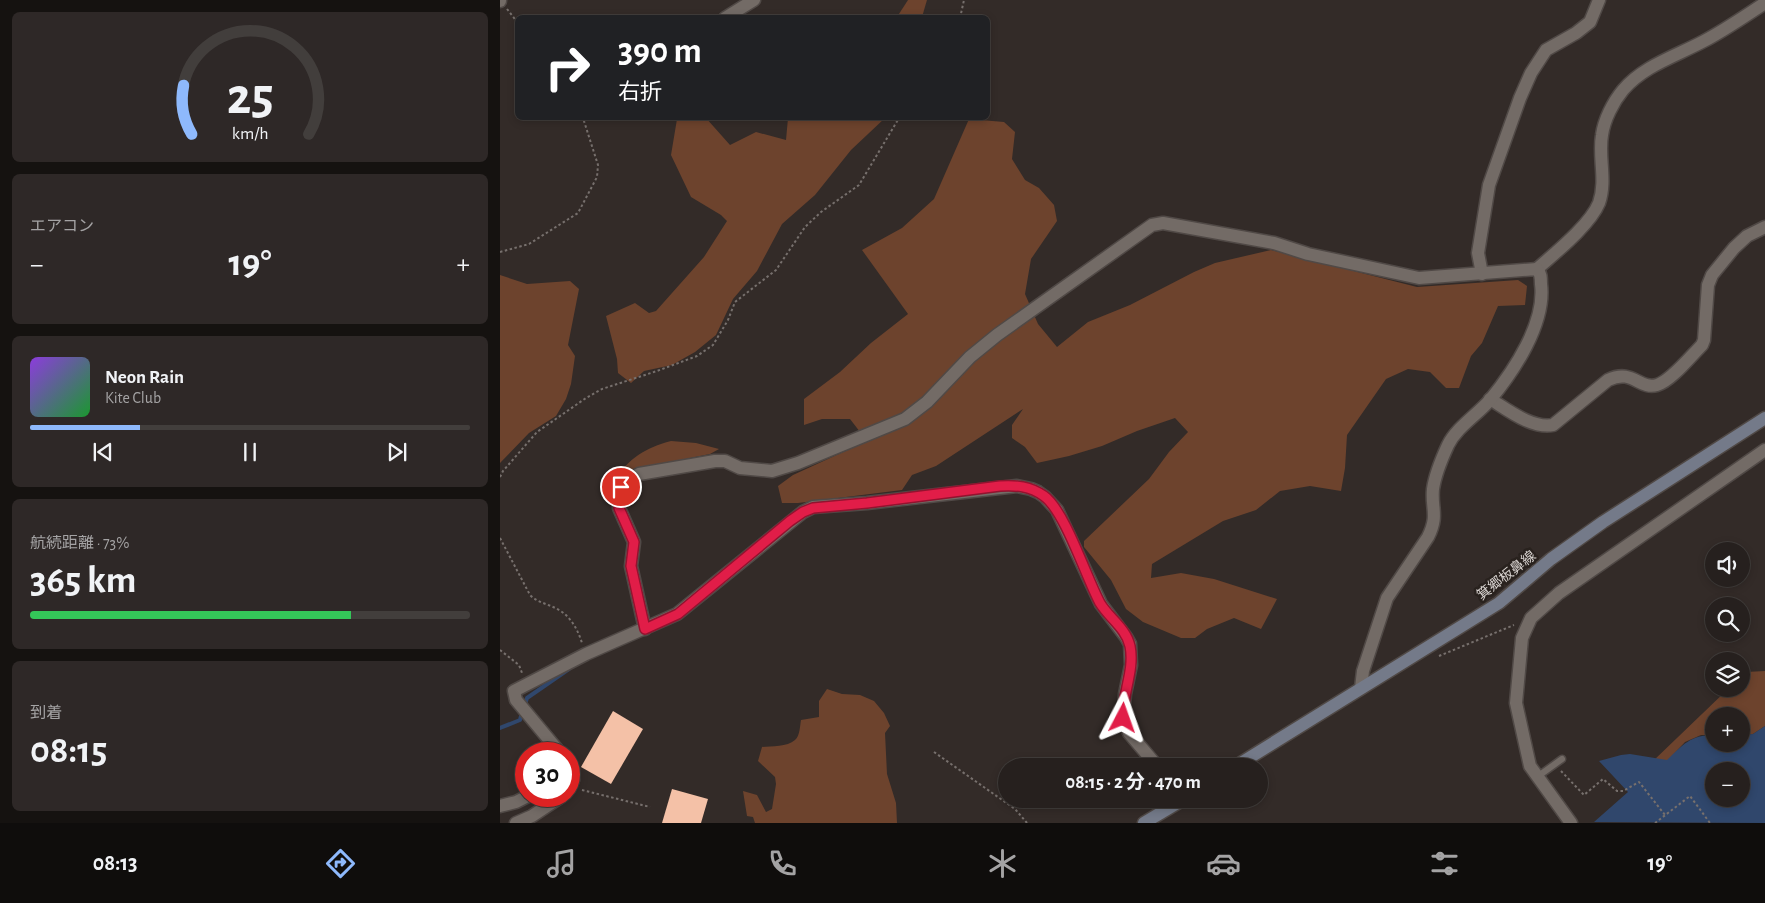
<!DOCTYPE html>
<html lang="ja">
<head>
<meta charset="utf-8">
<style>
  body { margin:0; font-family:"Alegreya Sans","Noto Sans JP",sans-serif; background:#2e2827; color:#f1f3f6; height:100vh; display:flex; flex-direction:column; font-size:19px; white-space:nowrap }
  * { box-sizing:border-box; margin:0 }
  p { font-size:16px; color:#a4a3a4 }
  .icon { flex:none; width:28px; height:28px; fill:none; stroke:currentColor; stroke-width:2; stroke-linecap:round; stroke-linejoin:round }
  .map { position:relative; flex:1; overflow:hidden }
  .panel { display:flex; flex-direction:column; gap:12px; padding:12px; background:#151210; width:500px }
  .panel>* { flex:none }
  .banner { position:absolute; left:15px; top:15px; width:475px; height:105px; border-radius:8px; box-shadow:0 2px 8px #0003,0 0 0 1px #423e3c; background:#202124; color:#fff; overflow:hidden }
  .tools { position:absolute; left:1205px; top:542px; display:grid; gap:10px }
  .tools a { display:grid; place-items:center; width:45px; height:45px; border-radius:50%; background:#26201e; box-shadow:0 2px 8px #0003,0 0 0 1px #423e3c; font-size:25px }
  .speed { position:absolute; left:15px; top:742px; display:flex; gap:10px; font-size:25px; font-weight:700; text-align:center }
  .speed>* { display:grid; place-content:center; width:65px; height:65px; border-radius:50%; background:#26201e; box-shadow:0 2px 8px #0003,0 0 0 1px #423e3c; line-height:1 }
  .speed .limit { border:8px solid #d22; background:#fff; color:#111 }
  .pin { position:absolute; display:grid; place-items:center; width:42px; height:42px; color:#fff; margin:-21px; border:2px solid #fff; border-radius:50%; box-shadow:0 1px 5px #0007 }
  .me { position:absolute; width:55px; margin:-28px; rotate:4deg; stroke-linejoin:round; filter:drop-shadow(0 0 4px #0008) }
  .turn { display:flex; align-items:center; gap:18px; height:105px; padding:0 20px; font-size:22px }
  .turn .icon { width:65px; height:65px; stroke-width:2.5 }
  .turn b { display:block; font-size:35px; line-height:42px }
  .big { font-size:38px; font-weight:700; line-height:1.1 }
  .panel .widget { flex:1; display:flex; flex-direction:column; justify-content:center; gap:8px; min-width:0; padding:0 18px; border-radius:8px; background:#2e2827 }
  .panel .dial { align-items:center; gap:0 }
  .dial svg { height:130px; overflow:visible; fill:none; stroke:#423e3c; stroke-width:7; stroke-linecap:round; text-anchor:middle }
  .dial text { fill:#f1f3f6; stroke:none }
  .song { display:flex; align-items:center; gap:15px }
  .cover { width:60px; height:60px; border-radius:8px; background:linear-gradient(135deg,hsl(270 70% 55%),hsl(130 70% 35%)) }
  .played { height:5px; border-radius:2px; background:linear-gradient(90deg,#8eb9fc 25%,#423e3c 25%) }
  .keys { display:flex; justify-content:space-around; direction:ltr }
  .heat { display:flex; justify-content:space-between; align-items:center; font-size:28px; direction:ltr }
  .charge { height:8px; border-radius:4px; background:linear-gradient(90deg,#34c759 73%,#423e3c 0) }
  .trip { position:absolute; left:498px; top:758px; width:270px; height:50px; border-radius:25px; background:#26201e; box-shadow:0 2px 8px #0003,0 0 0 1px #423e3c; font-weight:700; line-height:50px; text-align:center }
  .menu { display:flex; height:80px; justify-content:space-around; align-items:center; background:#0f0d0c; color:#a4a3a4 }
  .menu .icon { width:35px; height:35px }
  .menu .selected { color:#8eb9fc }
  .menu b { font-size:22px; color:#f1f3f6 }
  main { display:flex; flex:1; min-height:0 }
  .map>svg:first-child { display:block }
  .green { fill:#6d432d }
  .water { fill:#30476c; fill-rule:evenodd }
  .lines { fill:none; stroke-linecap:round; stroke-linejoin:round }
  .stream { stroke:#30476c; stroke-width:4 }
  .building { fill:#f4c1a7 }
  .service-casing { stroke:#504946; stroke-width:9 }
  .minor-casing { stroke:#504946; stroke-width:15 }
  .secondary-casing { stroke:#504946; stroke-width:15 }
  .path { stroke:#77706d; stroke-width:2; stroke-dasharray:2.5 2.5; stroke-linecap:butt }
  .service { stroke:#736b66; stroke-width:6 }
  .minor { stroke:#736b66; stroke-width:12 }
  .secondary { stroke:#747a89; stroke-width:12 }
  .route-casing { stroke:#92132f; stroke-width:12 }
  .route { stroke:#e11d48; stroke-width:9 }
  .labels { text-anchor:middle; stroke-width:5; stroke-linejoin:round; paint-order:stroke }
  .street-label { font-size:14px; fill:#d7d2cf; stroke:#29221e }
</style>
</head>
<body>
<main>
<section class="panel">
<div class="widget dial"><svg viewBox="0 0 100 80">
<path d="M14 69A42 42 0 1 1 86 69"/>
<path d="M14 69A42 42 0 0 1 9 39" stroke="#8eb9fc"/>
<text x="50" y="56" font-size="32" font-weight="700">25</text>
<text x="50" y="72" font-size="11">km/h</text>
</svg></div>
<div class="widget"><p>エアコン</p>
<div class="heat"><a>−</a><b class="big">19°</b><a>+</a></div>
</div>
<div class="widget">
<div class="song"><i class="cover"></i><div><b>Neon Rain</b><p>Kite Club</p></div></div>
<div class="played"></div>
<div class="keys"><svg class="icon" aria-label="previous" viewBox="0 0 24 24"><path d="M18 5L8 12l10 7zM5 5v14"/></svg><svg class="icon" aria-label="pause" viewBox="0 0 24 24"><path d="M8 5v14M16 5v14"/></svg><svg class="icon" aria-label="next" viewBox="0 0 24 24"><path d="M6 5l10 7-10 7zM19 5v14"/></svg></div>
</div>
<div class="widget"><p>航続距離 · 73%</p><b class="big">365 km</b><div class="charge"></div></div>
<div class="widget"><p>到着</p><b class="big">08:15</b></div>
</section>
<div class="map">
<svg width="1265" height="823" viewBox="0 0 1265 823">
  <rect width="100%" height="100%" fill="#332b28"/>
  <g class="green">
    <polygon points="408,0 427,0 422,17 397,17"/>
    <polygon points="181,118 206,118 230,145 256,132 286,140 288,118 385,118 351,150 315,195 282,224 257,271 233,299 216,335 195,352 172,365 144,371 131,383 118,373 117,359 106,316 135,303 149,313 156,311 204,257 227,221 221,215 191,197 171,155 177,119"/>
    <polygon points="469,119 504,122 515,132 512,159 525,180 539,188 554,205 557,221 531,259 525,294 538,324 557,347 588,322 630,305 694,272 715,263 771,250 917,287 1018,280 1027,286 1025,305 998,306 982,343 971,356 959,388 946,388 930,372 908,369 886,379 847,435 845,468 841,491 810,486 780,491 756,510 723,521 652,564 651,578 681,573 714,579 777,599 761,629 734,618 707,629 695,638 681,638 643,622 626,609 611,580 584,547 584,541 649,479 669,452 688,432 675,418 637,431 602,446 569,456 537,463 525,447 512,438 512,425 523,409 436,466 412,475 402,490 298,503 282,503 278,486 293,475 367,441 350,419 322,419 304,425 304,399 340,372 371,343 408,314 362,250 402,228 434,199"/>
    <polygon points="0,275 27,284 70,281 79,289 68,345 75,356 71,384 66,399 56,416 29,433 0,463"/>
    <path d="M171 441 196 443 219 449 210 454 136 469 114 481C129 458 145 448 171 441Z"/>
    <polygon points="1265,671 1265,726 1253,734 1241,735 1241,716 1214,716 1214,735 1201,735 1185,742 1167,761 1152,762 1228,689 1241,689 1241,676 1246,672"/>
    <path d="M327 689 342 694 360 695 374 701 384 713 390 726 385 733 387 774 396 803 397 823H255L253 817 247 816 243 791 257 795 266 812 272 809 276 784 275 777 258 761 262 747C272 746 287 747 295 740 300 736 300 725 301 720L319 717V701Z"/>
  </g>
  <path class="water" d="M1265 726V823L1094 822 1128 792 1099 761 1121 755 1130 754 1167 760C1183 745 1190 735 1214 735V744H1241V735L1253 734ZM1241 771V799H1214V771Z"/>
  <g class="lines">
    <g class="stream">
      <polyline points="25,705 27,698 69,669"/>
      <polyline points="0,728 20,720 22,712"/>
    </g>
  </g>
  <g class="building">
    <polygon points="113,711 143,729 111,784 81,767"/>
    <polygon points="172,789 208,799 201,823 162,823"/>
  </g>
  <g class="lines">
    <defs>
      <polyline id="service" points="1037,777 1062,759"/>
      <g id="minor">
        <polyline points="0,1 0,0"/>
        <polyline points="225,18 254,0"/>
        <path d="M1037 269C1055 253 1090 225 1099 203 1107 180 1098 157 1102 135 1104 120 1113 102 1123 90 1143 66 1176 56 1204 41 1225 30 1245 16 1265 3"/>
        <polyline points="982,274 978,253 989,185 1020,98 1031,73 1046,50 1076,33 1090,22 1099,0"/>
        <path d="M990 399C1008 410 1032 429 1053 425L1108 380C1133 368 1139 390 1157 385 1171 381 1191 356 1202 345L1204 340 1208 285 1212 275 1234 248 1247 236 1265 227"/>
        <path d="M145 629 131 566 134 542 119 508 121 487 126 481 139 474 215 461H225L240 468 272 471 298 463 405 419 427 402 470 357 497 335 652 225 663 223 774 243 808 254 919 278 1037 269C1041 273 1041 278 1041 284 1046 323 1014 371 990 400 977 415 957 427 948 445 942 458 935 475 933 489 931 509 939 515 928 537L887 598 863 671 861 688"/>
        <polyline points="61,754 16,700 14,691 86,654 177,614 303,512 313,507 367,503 517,486 531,489 538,492 545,497 557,510 601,604 626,637 630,644 631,665 625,694 623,718 629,733 657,766"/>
        <polyline points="69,763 73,780 69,789"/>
        <polyline points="0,806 16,802 28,796"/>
        <polyline points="16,823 32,816 62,796"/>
        <polyline points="1071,823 1030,766 1016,703 1022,638 1031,618 1059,593 1265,450"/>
      </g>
      <g id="secondary">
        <polyline points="736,766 999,603 1051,559 1103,522 1265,418"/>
        <polyline points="644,823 684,799"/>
      </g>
    </defs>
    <use href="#service" class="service-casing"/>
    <use href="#minor" class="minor-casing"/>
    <use href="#secondary" class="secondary-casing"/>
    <g class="path">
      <polyline points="7,9 18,23"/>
      <polyline points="460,18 464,0"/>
      <polyline points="0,252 29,244 78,213 97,177 98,165 83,118"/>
      <polyline points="0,477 3,471 37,432 86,398 102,389 157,371 197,356 213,345 228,320 235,302 276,270 305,227 321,212 359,185 399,118"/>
      <path d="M0 538 30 595C38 603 49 604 59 610 71 617 78 630 82 643"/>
      <polyline points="0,650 19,665 22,673"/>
      <polyline points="939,656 1014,625"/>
      <polyline points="434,752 515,809 527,823"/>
      <polyline points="1061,771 1084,795 1103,779 1117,791 1123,791 1139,782 1165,815"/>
      <polyline points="82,790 150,807"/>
      <polyline points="1155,823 1190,796 1210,823"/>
    </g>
    <use href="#service" class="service"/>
    <use href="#minor" class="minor"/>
    <use href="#secondary" class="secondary"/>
  </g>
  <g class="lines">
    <defs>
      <path id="route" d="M121 487 119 494V508L134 542 131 566 145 629 178 614 290 521 303 512 313 508 367 503 500 486C516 485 530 486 544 496 565 511 586 577 600 603 609 618 626 628 630 646 635 670 622 694 623 718"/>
    </defs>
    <use href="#route" class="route-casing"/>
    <use href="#route" class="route"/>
  </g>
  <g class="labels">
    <g class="street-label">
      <text transform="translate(1006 575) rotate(-38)" y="5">箕郷板鼻線</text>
    </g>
  </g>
</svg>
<div class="tools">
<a><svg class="icon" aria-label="sound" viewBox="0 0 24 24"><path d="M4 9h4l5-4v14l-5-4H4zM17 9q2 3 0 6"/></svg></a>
<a><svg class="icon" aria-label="search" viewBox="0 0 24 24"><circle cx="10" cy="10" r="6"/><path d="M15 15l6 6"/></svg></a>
<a><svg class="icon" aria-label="layers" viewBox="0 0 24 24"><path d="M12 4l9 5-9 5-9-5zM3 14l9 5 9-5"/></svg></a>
<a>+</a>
<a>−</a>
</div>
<div class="speed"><div class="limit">30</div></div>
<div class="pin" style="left:121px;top:487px;background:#d93025"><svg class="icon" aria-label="arrive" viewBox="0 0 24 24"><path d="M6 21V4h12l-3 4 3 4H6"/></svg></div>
<svg class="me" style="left:623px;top:718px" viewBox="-20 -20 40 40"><path d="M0-17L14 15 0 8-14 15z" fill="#e11d48" stroke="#fff" stroke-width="4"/></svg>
<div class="trip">08:15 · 2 分 · 470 m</div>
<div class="banner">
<div class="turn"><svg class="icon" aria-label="right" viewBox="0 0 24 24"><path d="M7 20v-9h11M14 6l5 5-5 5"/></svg><div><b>390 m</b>右折</div></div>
</div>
</div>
</main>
<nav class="menu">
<b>08:13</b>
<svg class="icon selected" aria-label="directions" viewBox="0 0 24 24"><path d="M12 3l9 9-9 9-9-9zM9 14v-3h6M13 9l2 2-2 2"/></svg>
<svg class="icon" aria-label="music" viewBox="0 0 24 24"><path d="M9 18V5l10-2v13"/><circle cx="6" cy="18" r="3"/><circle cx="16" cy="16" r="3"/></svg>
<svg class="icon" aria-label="phone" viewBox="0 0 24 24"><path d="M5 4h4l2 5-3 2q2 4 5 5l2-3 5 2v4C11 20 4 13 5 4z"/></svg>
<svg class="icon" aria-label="climate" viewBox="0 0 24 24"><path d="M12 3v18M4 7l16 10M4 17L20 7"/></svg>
<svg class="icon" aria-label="car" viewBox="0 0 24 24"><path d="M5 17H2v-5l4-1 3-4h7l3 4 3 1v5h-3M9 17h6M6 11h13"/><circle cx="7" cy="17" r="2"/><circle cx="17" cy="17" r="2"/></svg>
<svg class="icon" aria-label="filters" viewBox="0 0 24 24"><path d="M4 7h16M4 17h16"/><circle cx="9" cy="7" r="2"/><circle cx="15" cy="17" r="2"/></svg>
<b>19°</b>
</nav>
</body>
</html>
